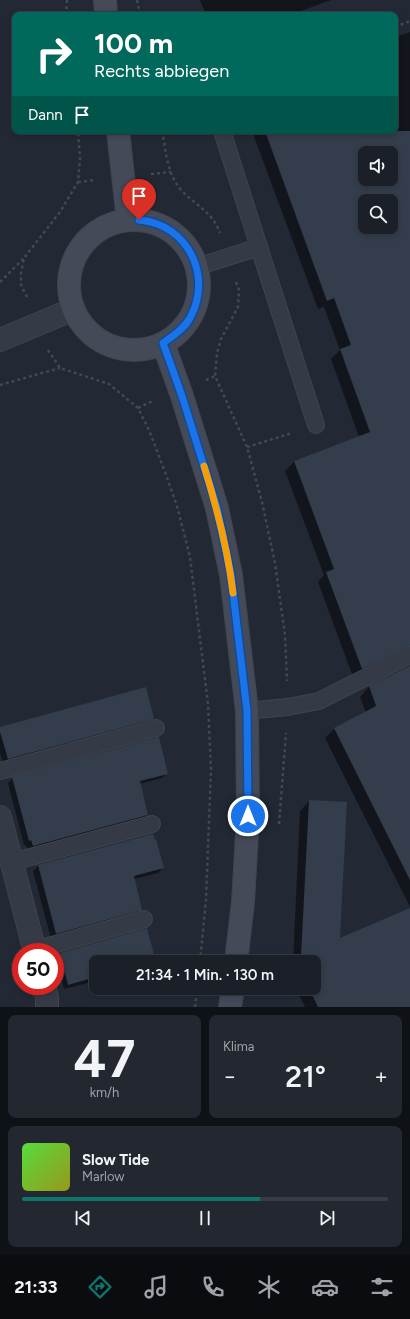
<!DOCTYPE html>
<html lang="de">
<head>
<meta charset="utf-8">
<style>
  body { margin:0; font-family:Figtree,sans-serif; background:#232730; color:#f1f3f6; height:100vh; display:flex; flex-direction:column; font-size:15px; white-space:nowrap }
  * { box-sizing:border-box; margin:0 }
  p { font-size:13px; color:#9fa2a8 }
  .icon { flex:none; width:22px; height:22px; fill:none; stroke:currentColor; stroke-width:2; stroke-linecap:round; stroke-linejoin:round }
  .map { position:relative; height:1007px; overflow:hidden }
  .panel { display:flex; flex-direction:column; gap:8px; padding:8px; background:#0e1116; flex:1 }
  .panel>* { flex:none }
  .hud { position:absolute; left:12px; top:12px; width:386px; height:122px; border-radius:8px; box-shadow:0 2px 6px #0003,0 0 0 1px #383d45; background:#00695c; color:#fff; overflow:hidden }
  .buttons { position:absolute; left:358px; top:146px; display:grid; gap:8px }
  .buttons a { display:grid; place-items:center; width:40px; height:40px; border-radius:8px; background:#1a1f28; box-shadow:0 2px 6px #0003,0 0 0 1px #383d45; font-size:20px }
  .speed { position:absolute; left:12px; top:943px; display:flex; gap:8px; font-size:20px; font-weight:700; text-align:center }
  .speed>* { display:grid; place-content:center; width:52px; height:52px; border-radius:50%; background:#1a1f28; box-shadow:0 2px 6px #0003,0 0 0 1px #383d45; line-height:1 }
  .speed .limit { border:6px solid #d22; background:#fff; color:#111 }
  .pin { position:absolute; display:grid; place-items:center; width:34px; height:34px; color:#fff; margin:-41px -17px; border-radius:50% 50% 50% 0; rotate:-45deg; box-shadow:0 0 4px #0007 }
  .pin .icon { rotate:45deg }
  .me { position:absolute; width:44px; margin:-22px; rotate:0deg; stroke-linejoin:round; filter:drop-shadow(0 0 3px #0008) }
  .turn { display:flex; align-items:center; gap:14px; height:84px; padding:0 16px; font-size:18px }
  .turn .icon { width:52px; height:52px; stroke-width:2.5 }
  .turn b { display:block; font-size:28px; line-height:34px }
  .then { display:flex; align-items:center; height:38px; padding:0 16px; background:#0003; gap:8px; font-size:15px }
  .big { font-size:30px; font-weight:600; line-height:1.1 }
  .panel .card { flex:1; display:flex; flex-direction:column; justify-content:center; gap:6px; min-width:0; padding:0 14px; border-radius:8px; background:#232730 }
  .panel .dial { align-items:center; gap:0 }
  .dial b { font-size:52px; line-height:1 }
  .song { display:flex; align-items:center; gap:12px }
  .cover { width:48px; height:48px; border-radius:6px; background:linear-gradient(135deg,hsl(110 70% 55%),hsl(60 70% 35%)) }
  .played { height:4px; border-radius:2px; background:linear-gradient(90deg,#0f766e 65%,#383d45 65%) }
  .keys { display:flex; justify-content:space-around; direction:ltr }
  .heat { display:flex; justify-content:space-between; align-items:center; font-size:22px; direction:ltr }
  .panel .tiles { flex:1; display:grid; gap:8px; grid-template-columns:1fr 1fr }
  .card:last-child { grid-column:span 2 }
  .trip { position:absolute; left:89px; top:955px; width:232px; height:40px; border-radius:8px; background:#1a1f28; box-shadow:0 2px 6px #0003,0 0 0 1px #383d45; font-weight:600; line-height:40px; text-align:center }
  .tabs { display:flex; height:64px; justify-content:space-around; align-items:center; background:#0a0c10; color:#9fa2a8 }
  .tabs .icon { width:28px; height:28px }
  .tabs .current { color:#0f766e }
  .tabs b { font-size:18px; color:#f1f3f6 }
  .map>svg:first-child { display:block }
  .shadow { fill:#0007; fill-rule:evenodd }
  .building { fill:#343d4c; fill-rule:evenodd }
  .lines { fill:none; stroke-linecap:round; stroke-linejoin:round }
  .service-casing { stroke:#3f444f; stroke-width:18 }
  .minor-casing { stroke:#3f444f; stroke-width:24 }
  .secondary-casing { stroke:#3f444f; stroke-width:24 }
  .path { stroke:#3c4c4f; stroke-width:2.5; stroke-dasharray:3 3; stroke-linecap:butt }
  .service { stroke:#353b46; stroke-width:16 }
  .minor { stroke:#353b46; stroke-width:22 }
  .secondary { stroke:#444a58; stroke-width:22 }
  .route-casing { stroke:#114b97; stroke-width:10 }
  .route { stroke:#1a73e8; stroke-width:7 }
  .slow { stroke:#f59e0b; stroke-width:7 }
</style>
</head>
<body>
<div class="map">
<svg width="410" height="1007" viewBox="0 0 410 1007">
  <rect width="100%" height="100%" fill="#222935"/>
  <g class="shadow">
    <polygon points="200,0 331,0 290,15 206,15"/>
    <path d="M410 32V662L353 677 318 582 324 575 285 471 295 461 359 437 331 359 340 350 324 307 318 309 252 131H395V37ZM365 153H391V179H365ZM365 201H391V227H365Z"/>
    <polygon points="410,667 410,907 325,738 334,729 366,713 360,697 369,687"/>
    <polygon points="153,718 148,723 3,763 0,753 0,728"/>
    <polygon points="167,773 162,778 139,784 147,815 142,820 28,851 26,845 24,845 8,783 13,778"/>
    <polygon points="309,801 339,940 410,909 410,1007 305,1007 296,988 314,988 314,962 293,962 300,811"/>
    <polygon points="153,835 163,868 158,873 134,879 141,909 136,914 51,939 33,871 38,866"/>
    <polygon points="61,954 155,962 96,962 96,981 64,989 56,959"/>
  </g>
  <g class="building">
    <path d="M265 131H410V646L406 647 362 669 326 572 334 569 294 461 370 432 340 349 351 345 334 298 327 301ZM365 153H391V179H365ZM365 201H391V227H365Z"/>
    <polygon points="410,666 410,880 334,728 376,706 369,686"/>
    <polygon points="146,687 154,719 8,759 0,732 0,727"/>
    <polygon points="159,737 168,774 140,781 148,815 33,846 31,840 29,841 12,777"/>
    <polygon points="309,800 347,802 340,938 410,908 410,1007 318,1007 309,988 314,988 314,962 298,962 296,958 301,956"/>
    <polygon points="153,834 155,840 156,839 164,868 134,876 142,910 56,934 38,865"/>
    <polygon points="147,928 156,962 96,962 96,977 68,985 60,953"/>
  </g>
  <g class="lines">
    <defs>
      <g id="service">
        <polyline points="222,131 259,247"/>
        <polyline points="197,267 259,247 316,425"/>
        <polyline points="247,711 288,707 319,701 410,655"/>
        <polyline points="0,771 156,728"/>
        <polyline points="12,862 152,824"/>
        <polyline points="35,950 144,919"/>
      </g>
      <g id="minor">
        <polyline points="0,340 74,309"/>
        <polyline points="0,817 35,952"/>
        <polyline points="44,986 47,997 47,1007"/>
      </g>
      <g id="secondary">
        <polyline points="105,0 106,15"/>
        <polyline points="118,131 128,220"/>
        <circle cx="134" cy="285" r="65"/>
        <polyline points="163,343 182,396 217,508 231,575 247,711 248,816 243,902 236,962"/>
        <polyline points="230,1007 233,988"/>
      </g>
    </defs>
    <use href="#service" class="service-casing"/>
    <use href="#minor" class="minor-casing"/>
    <use href="#secondary" class="secondary-casing"/>
    <g class="path">
      <polyline points="137,0 140,15"/>
      <polyline points="66,15 67,0"/>
      <polyline points="395,27 410,21"/>
      <path d="M162 131C166 151 167 174 181 190 196 206 212 211 220 233"/>
      <polyline points="151,174 171,172"/>
      <polyline points="78,182 95,180"/>
      <polyline points="0,282 24,258"/>
      <polyline points="236,282 239,290 238,307 221,339 217,353 215,376 247,447 262,502 275,563 285,635 287,681"/>
      <polyline points="27,297 21,285 21,273 24,258 60,212 78,182 80,159 78,131"/>
      <polyline points="48,350 60,368 109,384 138,408 149,430 165,472 177,506 190,557 208,704 211,770 206,899 200,962"/>
      <polyline points="206,380 215,376"/>
      <polyline points="0,385 60,368"/>
      <polyline points="138,408 153,401"/>
      <polyline points="247,447 292,433"/>
      <polyline points="279,824 286,733"/>
      <polyline points="195,1007 197,988"/>
    </g>
    <use href="#service" class="service"/>
    <use href="#minor" class="minor"/>
    <use href="#secondary" class="secondary"/>
  </g>
  <g class="lines">
    <defs>
      <path id="route" d="M139 220C188 224 213 276 190 318 184 329 173 336 163 343L182 396 217 508 231 575 247 711 248 816"/>
    </defs>
    <use href="#route" class="route-casing"/>
    <use href="#route" class="route"/>
    <path class="slow" d="M204 466C217 508 228 550 233 593"/>
  </g>
</svg>
<div class="buttons">
<a><svg class="icon" aria-label="sound" viewBox="0 0 24 24"><path d="M4 9h4l5-4v14l-5-4H4zM17 9q2 3 0 6"/></svg></a>
<a><svg class="icon" aria-label="search" viewBox="0 0 24 24"><circle cx="10" cy="10" r="6"/><path d="M15 15l6 6"/></svg></a>
</div>
<div class="speed"><div class="limit">50</div></div>
<div class="pin" style="left:139px;top:220px;background:#d93025"><svg class="icon" aria-label="arrive" viewBox="0 0 24 24"><path d="M6 21V4h12l-3 4 3 4H6"/></svg></div>
<svg class="me" style="left:248px;top:816px" viewBox="-20 -20 40 40"><circle r="17" fill="#1a73e8" stroke="#fff" stroke-width="3"/><path d="M0-11L8 9 0 5-8 9z" fill="#fff"/></svg>
<div class="trip">21:34 · 1 Min. · 130 m</div>
<div class="hud">
<div class="turn"><svg class="icon" aria-label="right" viewBox="0 0 24 24"><path d="M7 20v-9h11M14 6l5 5-5 5"/></svg><div><b>100 m</b>Rechts abbiegen</div></div>
<div class="then">Dann<svg class="icon" aria-label="arrive" viewBox="0 0 24 24"><path d="M6 21V4h12l-3 4 3 4H6"/></svg></div>
</div>
</div>
<section class="panel">
<div class="tiles">
<div class="card dial"><b>47</b><p>km/h</p></div>
<div class="card"><p>Klima</p>
<div class="heat"><a>−</a><b class="big">21°</b><a>+</a></div>
</div>
<div class="card">
<div class="song"><i class="cover"></i><div><b>Slow Tide</b><p>Marlow</p></div></div>
<div class="played"></div>
<div class="keys"><svg class="icon" aria-label="previous" viewBox="0 0 24 24"><path d="M18 5L8 12l10 7zM5 5v14"/></svg><svg class="icon" aria-label="pause" viewBox="0 0 24 24"><path d="M8 5v14M16 5v14"/></svg><svg class="icon" aria-label="next" viewBox="0 0 24 24"><path d="M6 5l10 7-10 7zM19 5v14"/></svg></div>
</div>
</div>
</section>
<nav class="tabs">
<b>21:33</b>
<svg class="icon current" aria-label="directions" viewBox="0 0 24 24"><path d="M12 3l9 9-9 9-9-9zM9 14v-3h6M13 9l2 2-2 2"/></svg>
<svg class="icon" aria-label="music" viewBox="0 0 24 24"><path d="M9 18V5l10-2v13"/><circle cx="6" cy="18" r="3"/><circle cx="16" cy="16" r="3"/></svg>
<svg class="icon" aria-label="phone" viewBox="0 0 24 24"><path d="M5 4h4l2 5-3 2q2 4 5 5l2-3 5 2v4C11 20 4 13 5 4z"/></svg>
<svg class="icon" aria-label="climate" viewBox="0 0 24 24"><path d="M12 3v18M4 7l16 10M4 17L20 7"/></svg>
<svg class="icon" aria-label="car" viewBox="0 0 24 24"><path d="M5 17H2v-5l4-1 3-4h7l3 4 3 1v5h-3M9 17h6M6 11h13"/><circle cx="7" cy="17" r="2"/><circle cx="17" cy="17" r="2"/></svg>
<svg class="icon" aria-label="filters" viewBox="0 0 24 24"><path d="M4 7h16M4 17h16"/><circle cx="9" cy="7" r="2"/><circle cx="15" cy="17" r="2"/></svg>
</nav>
</body>
</html>
